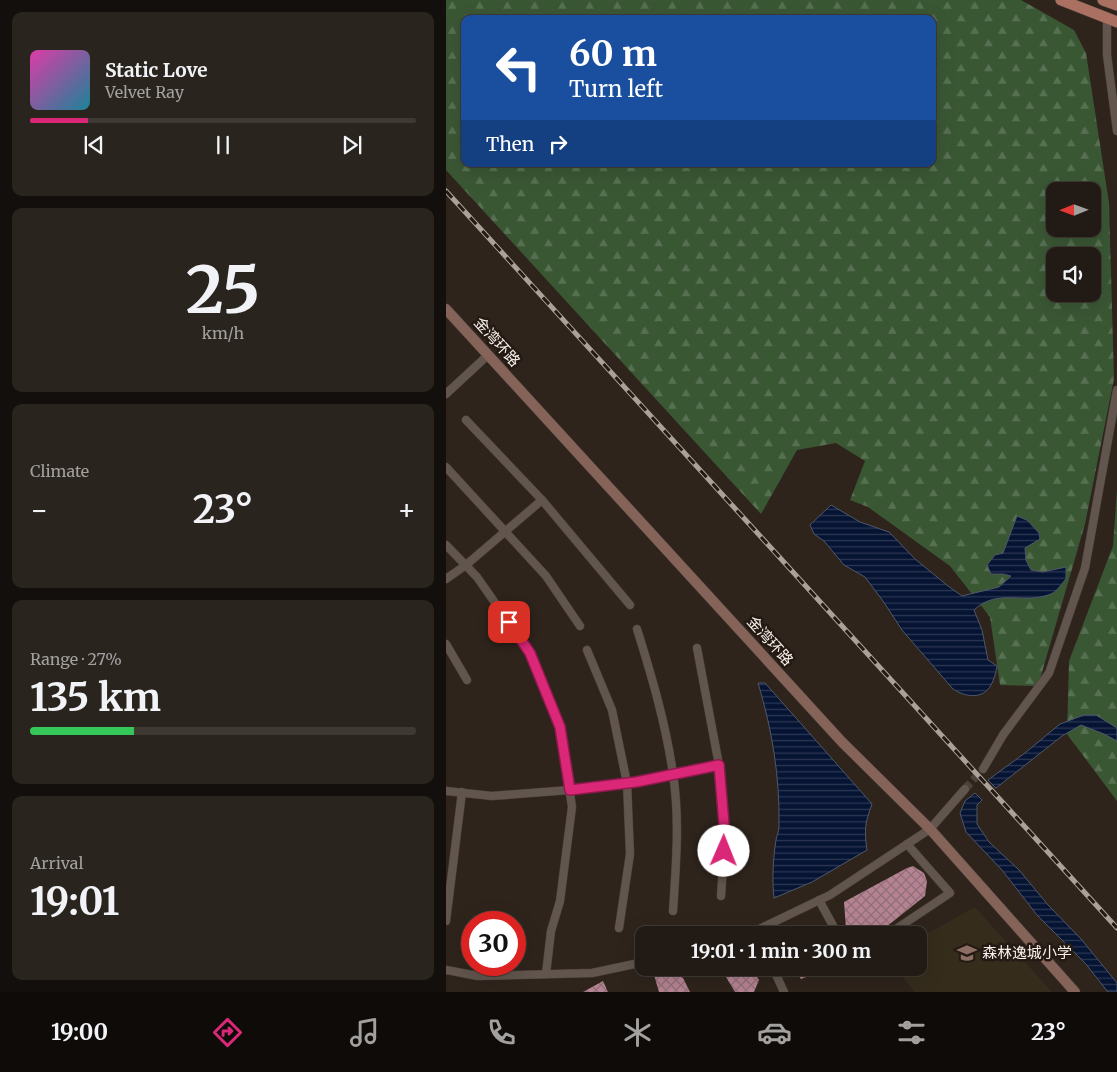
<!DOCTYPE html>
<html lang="en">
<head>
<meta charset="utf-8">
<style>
  body { margin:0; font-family:Merriweather,"Noto Sans SC",serif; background:#2a241e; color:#f1f3f6; height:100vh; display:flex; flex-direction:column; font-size:19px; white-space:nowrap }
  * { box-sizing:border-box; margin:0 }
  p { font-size:16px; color:#a2a1a0 }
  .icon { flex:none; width:28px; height:28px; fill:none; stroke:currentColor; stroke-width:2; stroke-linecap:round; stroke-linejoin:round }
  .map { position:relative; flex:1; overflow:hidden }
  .panel { display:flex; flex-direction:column; gap:12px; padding:12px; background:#130f0c; width:446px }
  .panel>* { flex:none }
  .banner { position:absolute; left:15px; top:15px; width:475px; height:152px; border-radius:10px; box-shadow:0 5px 20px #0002,0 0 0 1px #3f3934; background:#1a4fa0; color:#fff; overflow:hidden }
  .needle { width:32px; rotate:269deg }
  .tools { position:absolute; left:600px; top:182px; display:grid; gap:10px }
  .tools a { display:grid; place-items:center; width:55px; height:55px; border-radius:10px; background:#221b15; box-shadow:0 5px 20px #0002,0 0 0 1px #3f3934; font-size:25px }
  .speed { position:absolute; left:15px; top:911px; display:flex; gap:10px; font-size:25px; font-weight:700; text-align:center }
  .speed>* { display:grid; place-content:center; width:65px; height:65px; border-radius:50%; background:#221b15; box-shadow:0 5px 20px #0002,0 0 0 1px #3f3934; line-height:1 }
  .speed .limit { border:8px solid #d22; background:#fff; color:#111 }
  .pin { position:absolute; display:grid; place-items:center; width:42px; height:42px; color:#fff; margin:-21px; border-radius:10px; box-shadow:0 2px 8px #0006 }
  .me { position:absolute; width:55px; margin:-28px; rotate:1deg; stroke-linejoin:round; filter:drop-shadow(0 0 4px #0008) }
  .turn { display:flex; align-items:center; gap:18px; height:105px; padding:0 25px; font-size:22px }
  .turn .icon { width:65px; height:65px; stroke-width:2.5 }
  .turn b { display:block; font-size:35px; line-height:42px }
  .then { display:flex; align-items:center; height:48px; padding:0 25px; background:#0003; gap:10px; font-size:19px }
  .big { font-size:38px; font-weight:700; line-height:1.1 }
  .panel .tile { flex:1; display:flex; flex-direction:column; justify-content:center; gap:8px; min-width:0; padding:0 18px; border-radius:10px; background:#2a241e }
  .panel .dial { align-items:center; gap:0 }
  .dial b { font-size:65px; line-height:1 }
  .song { display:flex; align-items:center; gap:15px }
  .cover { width:60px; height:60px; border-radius:8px; background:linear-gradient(135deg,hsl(320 70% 55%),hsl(190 70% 35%)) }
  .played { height:5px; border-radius:2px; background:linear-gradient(90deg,#db2777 15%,#3f3934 15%) }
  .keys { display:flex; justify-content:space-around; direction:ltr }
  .heat { display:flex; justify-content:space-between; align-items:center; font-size:28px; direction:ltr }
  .charge { height:8px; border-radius:4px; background:linear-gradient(90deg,#34c759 27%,#3f3934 0) }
  .trip { position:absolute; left:189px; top:926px; width:292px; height:50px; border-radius:10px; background:#221b15; box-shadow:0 5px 20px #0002,0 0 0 1px #3f3934; font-weight:700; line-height:50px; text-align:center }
  .menu { display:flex; height:80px; justify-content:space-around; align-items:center; background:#0e0b08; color:#a2a1a0 }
  .menu .icon { width:35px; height:35px }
  .menu .active { color:#db2777 }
  .menu b { font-size:22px; color:#f1f3f6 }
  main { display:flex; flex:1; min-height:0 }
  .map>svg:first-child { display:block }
  .education { fill:#352c1c }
  .forest { fill:url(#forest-firs); fill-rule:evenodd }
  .water { fill:url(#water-rules); stroke:#4f576b }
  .building { fill:url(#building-cross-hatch) }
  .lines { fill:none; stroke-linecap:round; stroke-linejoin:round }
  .minor-tunnel { stroke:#4c433b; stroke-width:8; stroke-dasharray:8 4; stroke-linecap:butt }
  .minor-casing { stroke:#483f39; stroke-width:9 }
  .secondary-casing { stroke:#483f39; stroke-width:11 }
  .primary-casing { stroke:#483f39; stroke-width:12 }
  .minor { stroke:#61554d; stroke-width:8 }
  .secondary { stroke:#866358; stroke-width:10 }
  .primary { stroke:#aa7162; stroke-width:11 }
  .rail-casing { stroke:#a9a19a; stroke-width:5 }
  .rail { stroke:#241a13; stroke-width:3; stroke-dasharray:9; stroke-linecap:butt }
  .route-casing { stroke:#8e194d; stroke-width:12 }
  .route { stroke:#db2777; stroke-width:9 }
  .labels { text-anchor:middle; stroke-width:5; stroke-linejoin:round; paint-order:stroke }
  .street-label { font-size:15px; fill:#f9f2ec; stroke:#241a13 }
  .poi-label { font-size:15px; fill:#f9f2ec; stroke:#241a13; text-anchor:start }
</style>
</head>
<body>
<main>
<section class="panel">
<div class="tile">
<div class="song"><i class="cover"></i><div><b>Static Love</b><p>Velvet Ray</p></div></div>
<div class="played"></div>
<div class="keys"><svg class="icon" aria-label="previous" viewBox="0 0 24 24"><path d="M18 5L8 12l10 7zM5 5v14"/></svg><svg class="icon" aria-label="pause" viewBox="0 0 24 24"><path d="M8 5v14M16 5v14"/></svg><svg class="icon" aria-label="next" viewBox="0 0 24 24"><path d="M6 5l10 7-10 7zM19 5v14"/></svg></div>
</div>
<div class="tile dial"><b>25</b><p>km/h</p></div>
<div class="tile"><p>Climate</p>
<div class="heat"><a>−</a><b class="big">23°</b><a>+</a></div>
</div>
<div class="tile"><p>Range · 27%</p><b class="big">135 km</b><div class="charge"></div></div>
<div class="tile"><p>Arrival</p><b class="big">19:01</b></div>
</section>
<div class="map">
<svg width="671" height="992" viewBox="0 0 671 992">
  <defs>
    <pattern id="forest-firs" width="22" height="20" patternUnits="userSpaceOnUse" patternTransform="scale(1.25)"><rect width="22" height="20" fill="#3a5734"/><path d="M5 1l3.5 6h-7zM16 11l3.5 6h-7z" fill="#577052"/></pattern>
    <pattern id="water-rules" width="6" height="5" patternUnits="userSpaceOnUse" patternTransform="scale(1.25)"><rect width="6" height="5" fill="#061434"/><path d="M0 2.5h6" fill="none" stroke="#2b3752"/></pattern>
    <pattern id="building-cross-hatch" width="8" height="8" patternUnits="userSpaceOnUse" patternTransform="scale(1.25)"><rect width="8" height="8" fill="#b68392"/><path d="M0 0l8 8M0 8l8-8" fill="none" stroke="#916f78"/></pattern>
  </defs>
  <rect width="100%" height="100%" fill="#2e241c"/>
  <polygon class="education" points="529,907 606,992 469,992 449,968 472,968 473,938"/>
  <g class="forest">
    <path d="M0 0H575L628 30 640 53 663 203 668 379 639 524 592 686 554 685 544 617 504 566 422 507 404 500 419 461 390 443 351 450 315 514 0 170ZM19 19H486V164H19ZM609 191H646V229H609ZM609 256H646V294H609Z"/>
    <polygon points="671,490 671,801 621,734 623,661 667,546"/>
  </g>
  <g class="water">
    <path d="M385 505 414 522 443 532 469 559 502 586 516 596 553 587 565 576 557 574H545L541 565 549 555 557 553 571 516 581 520 593 533 594 539 579 548 580 560 585 570 597 572 620 567V579C616 583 612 590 607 593 580 606 552 587 528 610L536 630 542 660 551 666C550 672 548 680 545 685 537 700 519 697 507 689L456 630 437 601 419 577 398 565 378 541 368 534 364 525Z"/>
    <path d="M312 683H319L426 804C419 823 418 830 421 850L366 882 328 898C326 879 327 859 330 840 331 835 333 831 333 826 334 777 326 729 312 683Z"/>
    <polygon points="638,715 650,715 671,728 671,741 658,734 635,725 616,736 550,788 542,780 579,753 614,724"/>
    <polygon points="529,793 536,800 531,805 531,824 543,842 573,870 602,905 635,939 671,983 671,992 662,992 639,963 591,915 556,870 520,832 514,813 519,801"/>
  </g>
  <g class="building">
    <polygon points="467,866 478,873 481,881 479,896 430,935 415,935 400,929 398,902 461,868"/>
    <polygon points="348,925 353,935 331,935"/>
    <polygon points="222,968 224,968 226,973 237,978 244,992 213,992 208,975"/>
    <polygon points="278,968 306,968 313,980 308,992 289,992 280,977"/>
    <polygon points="349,968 383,968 355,979"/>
    <polygon points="157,981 162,992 137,992"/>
  </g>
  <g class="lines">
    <polyline class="minor-tunnel" points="519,789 537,769"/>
    <defs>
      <g id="minor">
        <polyline points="661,19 661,55 671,131"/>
        <polyline points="0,394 42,355"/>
        <polyline points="20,420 96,500 184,605"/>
        <polyline points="0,467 100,576 134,626"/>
        <polyline points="0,545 31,577 84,653 114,727 126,807 114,901 105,931 100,974"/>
        <polyline points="0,579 20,565 96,500"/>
        <path d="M191 629C206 677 220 725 227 774 234 819 230 865 227 911"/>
        <polyline points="0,644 21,680"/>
        <polyline points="251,648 273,765 279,836 275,896"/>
        <polyline points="141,650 166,710 181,783 184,854 173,928"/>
        <polyline points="537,769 557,735 603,673 639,568 671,390"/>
        <polyline points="0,791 46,796 124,790 189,782 273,765"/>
        <polyline points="373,900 392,935"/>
        <polyline points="0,921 16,792"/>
        <polyline points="301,935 384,895 484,829 519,789"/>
        <polyline points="441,935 504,893 461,844"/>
        <polyline points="327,968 338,992"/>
        <polyline points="0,970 32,976 146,973 198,962"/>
      </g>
      <polyline id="secondary" points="0,309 396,742 484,829 629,992"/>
      <g id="primary">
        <polyline points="615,0 671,22"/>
        <polyline points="657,0 671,5"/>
      </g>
    </defs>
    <use href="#minor" class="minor-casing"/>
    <use href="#secondary" class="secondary-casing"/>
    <use href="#primary" class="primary-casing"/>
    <use href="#minor" class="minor"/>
    <use href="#secondary" class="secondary"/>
    <use href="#primary" class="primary"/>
    <defs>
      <polyline id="rail" points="0,191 671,928"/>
    </defs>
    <use href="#rail" class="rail-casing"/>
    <use href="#rail" class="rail"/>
  </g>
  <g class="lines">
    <defs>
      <polyline id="route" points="63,622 84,653 114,727 124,790 190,782 273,765 279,836 278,851"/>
    </defs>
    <use href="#route" class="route-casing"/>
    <use href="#route" class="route"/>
  </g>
  <defs>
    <symbol id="school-bare" viewBox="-9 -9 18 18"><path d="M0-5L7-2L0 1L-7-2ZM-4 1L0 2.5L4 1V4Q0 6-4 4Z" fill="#8d6e63" stroke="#241a13" stroke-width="2.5" paint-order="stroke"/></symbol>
  </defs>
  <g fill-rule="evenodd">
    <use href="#school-bare" x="507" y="939" width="28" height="28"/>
  </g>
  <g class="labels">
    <g class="street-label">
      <text transform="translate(51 342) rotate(48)" y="5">金湾环路</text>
      <text transform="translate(324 641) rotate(48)" y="5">金湾环路</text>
    </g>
    <g class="poi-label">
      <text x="536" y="958">森林逸城小学</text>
    </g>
  </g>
</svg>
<div class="tools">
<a><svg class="needle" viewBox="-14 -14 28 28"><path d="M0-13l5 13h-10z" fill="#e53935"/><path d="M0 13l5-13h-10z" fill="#a2a1a0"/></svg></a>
<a><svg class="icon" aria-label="sound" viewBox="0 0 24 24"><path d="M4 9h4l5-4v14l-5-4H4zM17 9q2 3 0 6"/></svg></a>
</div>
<div class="speed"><div class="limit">30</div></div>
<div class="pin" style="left:63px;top:622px;background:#d93025"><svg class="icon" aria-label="arrive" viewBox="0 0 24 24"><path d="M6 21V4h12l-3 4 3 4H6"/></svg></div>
<svg class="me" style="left:278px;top:851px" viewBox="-20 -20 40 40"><circle r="19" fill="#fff"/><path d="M0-13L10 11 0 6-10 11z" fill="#db2777"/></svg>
<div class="trip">19:01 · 1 min · 300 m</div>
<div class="banner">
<div class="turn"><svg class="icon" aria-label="left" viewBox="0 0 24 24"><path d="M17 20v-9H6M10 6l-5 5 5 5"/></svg><div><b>60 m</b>Turn left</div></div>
<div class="then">Then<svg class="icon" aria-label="right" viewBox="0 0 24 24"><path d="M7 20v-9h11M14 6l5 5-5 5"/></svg></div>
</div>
</div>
</main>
<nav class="menu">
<b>19:00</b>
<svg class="icon active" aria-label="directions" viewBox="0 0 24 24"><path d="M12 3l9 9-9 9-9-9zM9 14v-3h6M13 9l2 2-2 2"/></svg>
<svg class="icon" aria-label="music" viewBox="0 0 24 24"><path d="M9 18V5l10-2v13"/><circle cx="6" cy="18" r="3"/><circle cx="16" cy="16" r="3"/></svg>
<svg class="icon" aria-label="phone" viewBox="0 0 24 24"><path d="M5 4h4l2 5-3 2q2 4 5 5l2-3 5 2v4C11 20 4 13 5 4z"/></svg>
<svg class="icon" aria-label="climate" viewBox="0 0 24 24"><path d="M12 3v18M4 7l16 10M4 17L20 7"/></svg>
<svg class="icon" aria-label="car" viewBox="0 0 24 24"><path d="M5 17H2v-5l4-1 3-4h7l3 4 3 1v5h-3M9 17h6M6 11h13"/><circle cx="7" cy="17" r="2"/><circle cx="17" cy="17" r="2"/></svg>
<svg class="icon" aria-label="filters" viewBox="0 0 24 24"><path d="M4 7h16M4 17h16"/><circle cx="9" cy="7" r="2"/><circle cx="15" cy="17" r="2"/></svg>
<b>23°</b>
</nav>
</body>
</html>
